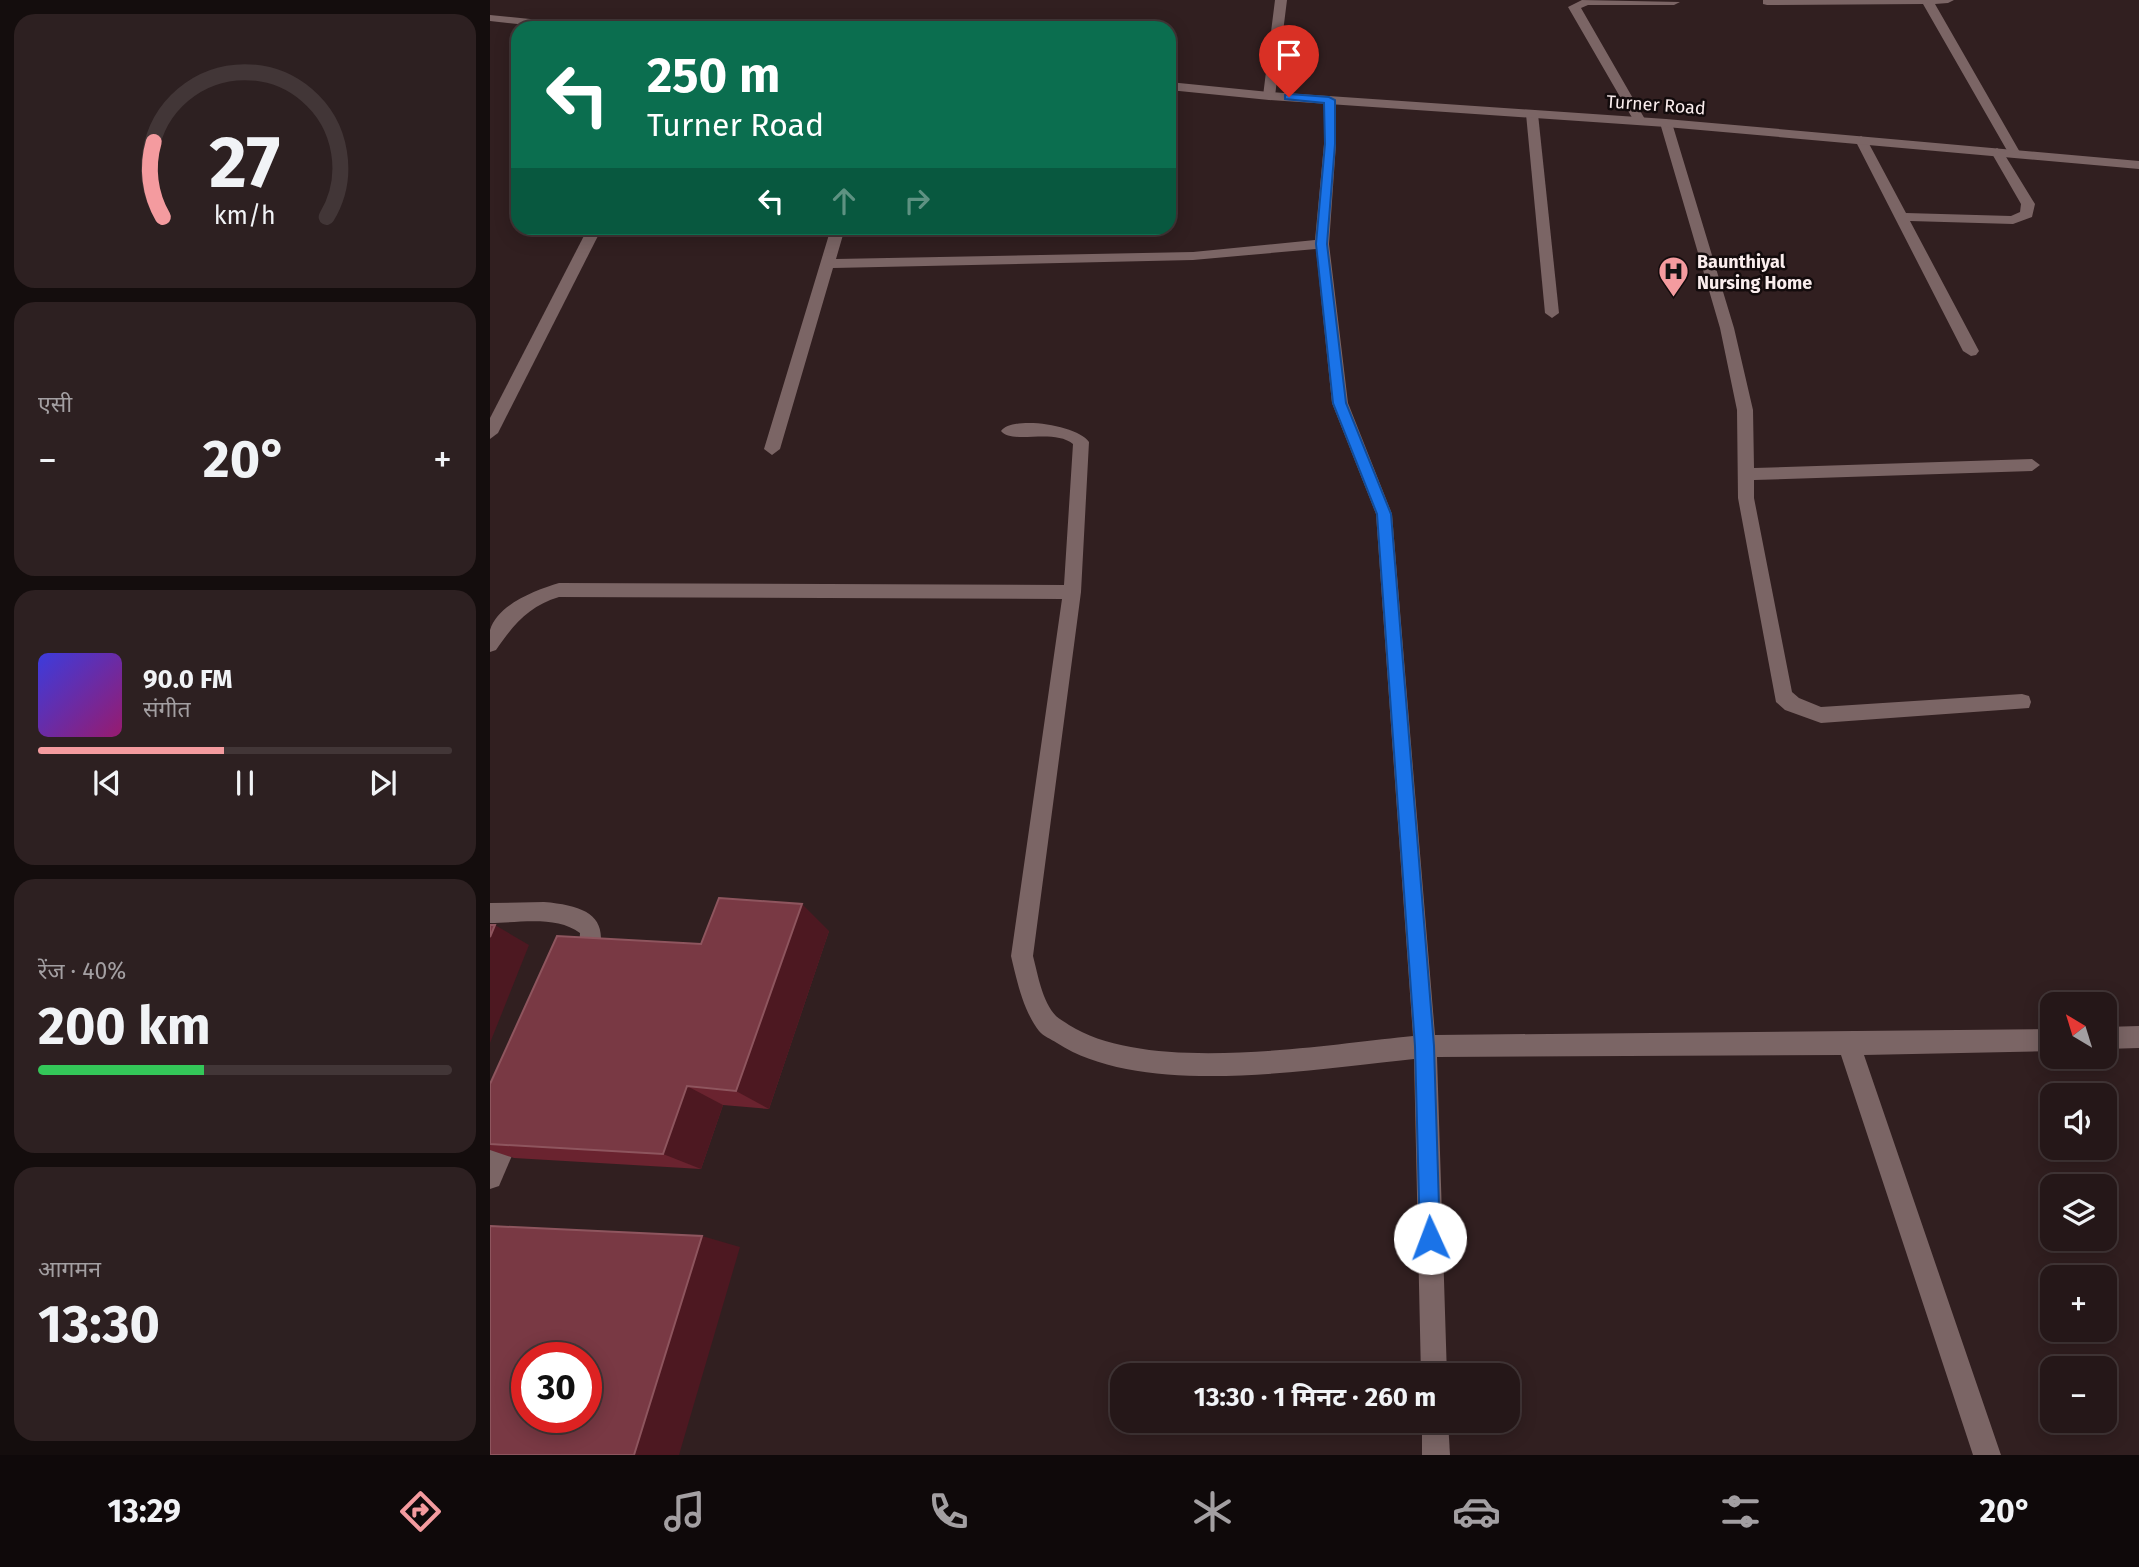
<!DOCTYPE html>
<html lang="hi">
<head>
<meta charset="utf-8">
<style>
  body { margin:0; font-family:"Fira Sans","Noto Sans Devanagari",sans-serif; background:#2d2021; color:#f1f3f6; height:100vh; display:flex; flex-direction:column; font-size:26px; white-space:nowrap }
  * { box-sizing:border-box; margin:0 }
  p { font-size:23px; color:#a39fa2 }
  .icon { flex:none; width:38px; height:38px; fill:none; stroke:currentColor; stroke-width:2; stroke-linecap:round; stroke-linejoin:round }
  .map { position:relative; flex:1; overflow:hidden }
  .panel { display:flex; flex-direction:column; gap:14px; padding:14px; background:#140d0d; width:490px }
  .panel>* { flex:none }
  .banner { position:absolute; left:21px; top:21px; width:665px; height:214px; border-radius:21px; box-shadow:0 4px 18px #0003,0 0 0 2px #423637; background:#0b6e4f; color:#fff; overflow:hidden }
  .needle { width:46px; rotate:322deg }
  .tools { position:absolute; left:1550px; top:992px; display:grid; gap:14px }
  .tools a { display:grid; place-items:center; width:77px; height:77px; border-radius:14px; background:#251718; box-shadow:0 4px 18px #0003,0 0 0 2px #423637; font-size:35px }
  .speed { position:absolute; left:21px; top:1342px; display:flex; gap:14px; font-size:35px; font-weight:700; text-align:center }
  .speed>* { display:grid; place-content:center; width:91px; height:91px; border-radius:50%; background:#251718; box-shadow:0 4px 18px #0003,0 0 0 2px #423637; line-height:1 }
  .speed .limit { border:10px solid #d22; background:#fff; color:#111 }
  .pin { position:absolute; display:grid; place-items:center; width:60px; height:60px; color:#fff; margin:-72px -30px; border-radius:50% 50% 50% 0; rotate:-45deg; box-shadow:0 0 7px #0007 }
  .pin .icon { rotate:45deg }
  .me { position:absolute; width:77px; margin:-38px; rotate:358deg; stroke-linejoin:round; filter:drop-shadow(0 0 5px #0008) }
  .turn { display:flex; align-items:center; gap:24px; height:147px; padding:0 21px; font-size:32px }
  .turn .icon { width:91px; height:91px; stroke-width:2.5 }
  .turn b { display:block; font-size:49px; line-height:60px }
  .lanes { display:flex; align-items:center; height:66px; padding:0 21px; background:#0003; justify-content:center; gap:35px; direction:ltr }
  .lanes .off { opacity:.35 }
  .big { font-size:52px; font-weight:700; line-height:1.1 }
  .panel .card { flex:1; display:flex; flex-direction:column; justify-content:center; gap:10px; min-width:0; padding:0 24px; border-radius:21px; background:#2d2021 }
  .panel .dial { align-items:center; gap:0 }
  .dial svg { height:182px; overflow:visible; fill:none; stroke:#423637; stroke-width:7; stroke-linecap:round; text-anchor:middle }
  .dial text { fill:#f1f3f6; stroke:none }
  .song { display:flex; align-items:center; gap:21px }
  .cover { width:84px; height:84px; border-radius:10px; background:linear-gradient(135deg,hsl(240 70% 55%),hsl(320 70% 35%)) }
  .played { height:7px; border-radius:4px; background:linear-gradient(90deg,#f49b9f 45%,#423637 45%) }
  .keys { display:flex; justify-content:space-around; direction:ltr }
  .heat { display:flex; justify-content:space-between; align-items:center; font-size:38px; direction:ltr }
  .charge { height:10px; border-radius:5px; background:linear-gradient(90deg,#34c759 40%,#423637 0) }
  .trip { position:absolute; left:620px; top:1363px; width:410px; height:70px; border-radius:21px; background:#251718; box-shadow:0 4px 18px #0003,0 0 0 2px #423637; font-weight:700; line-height:70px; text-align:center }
  .tab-bar { display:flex; height:112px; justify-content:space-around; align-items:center; background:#0f090a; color:#a39fa2 }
  .tab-bar .icon { width:49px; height:49px }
  .tab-bar .current { color:#f49b9f }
  .tab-bar b { font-size:32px; color:#f1f3f6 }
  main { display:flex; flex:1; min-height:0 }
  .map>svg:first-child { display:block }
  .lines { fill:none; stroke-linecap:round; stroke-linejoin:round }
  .service { fill:#7b6565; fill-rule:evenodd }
  .minor { fill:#7b6565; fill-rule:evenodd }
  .secondary { fill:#7b6565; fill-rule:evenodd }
  .wall { fill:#6a232f }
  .shaded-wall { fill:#4d1821 }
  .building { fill:#793944; stroke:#8e555e; stroke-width:2; fill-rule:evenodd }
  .route { fill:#1a73e8; stroke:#114b97; stroke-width:2 }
  .labels { text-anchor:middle; stroke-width:5; stroke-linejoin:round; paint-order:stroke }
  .far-street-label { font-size:18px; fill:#faeded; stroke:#130b0c }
  .far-poi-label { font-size:18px; font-weight:bold; fill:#faeded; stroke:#130b0c; text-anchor:start }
</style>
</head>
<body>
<main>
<section class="panel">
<div class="card dial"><svg viewBox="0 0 100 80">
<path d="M14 69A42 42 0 1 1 86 69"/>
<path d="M14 69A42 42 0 0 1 10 36" stroke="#f49b9f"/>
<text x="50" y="56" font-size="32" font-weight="700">27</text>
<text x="50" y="72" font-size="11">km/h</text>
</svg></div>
<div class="card"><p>एसी</p>
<div class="heat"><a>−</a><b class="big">20°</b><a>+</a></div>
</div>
<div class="card">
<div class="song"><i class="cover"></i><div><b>90.0 FM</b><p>संगीत</p></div></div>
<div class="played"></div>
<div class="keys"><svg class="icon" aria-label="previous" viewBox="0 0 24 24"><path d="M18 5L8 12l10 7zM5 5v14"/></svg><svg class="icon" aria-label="pause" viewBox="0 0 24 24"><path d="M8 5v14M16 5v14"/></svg><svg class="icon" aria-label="next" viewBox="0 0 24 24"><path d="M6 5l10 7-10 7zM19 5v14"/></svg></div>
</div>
<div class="card"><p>रेंज · 40%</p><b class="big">200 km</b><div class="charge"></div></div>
<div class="card"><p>आगमन</p><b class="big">13:30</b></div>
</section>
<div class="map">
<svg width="1649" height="1455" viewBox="0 0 1649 1455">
  <rect width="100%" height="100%" fill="#311f20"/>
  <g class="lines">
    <g class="service">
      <polygon points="1371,136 1377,140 1416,213 1521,216 1530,212 1531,204 1501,152 1507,148 1513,152 1545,204 1542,217 1523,224 1420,221 1489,351 1486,355 1481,356 1473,351 1365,140"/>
      <path d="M54 902C102 906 124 920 103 969L95 972 87 969 84 962 89 949 90 933C66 915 28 923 0 923V903Z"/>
      <polygon points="21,1118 29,1122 33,1130 9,1186 0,1189 0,1150 13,1122"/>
    </g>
    <g class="minor">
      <polygon points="785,0 797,0 785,96 779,100 773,96"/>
      <polygon points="1092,0 1190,2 1184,5 1098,5 1091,8 1156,121 1154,124 1146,124 1144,121 1078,7"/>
      <polygon points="1273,0 1464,0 1458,3 1445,4 1531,154 1525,158 1519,154 1433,4 1277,5 1273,4"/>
      <path d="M840 96 846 100V144L839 244 858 403 902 514 945 1035 1563 1029V1051L1374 1055 1511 1455H1483L1351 1055 947 1057 957 1376H931L924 1059C824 1069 653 1099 567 1043 561 1039 553 1036 549 1031 533 1010 527 981 521 956L572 599 69 597C39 606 23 625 6 650L0 652C0 646 0 636 0 630 8 604 46 590 69 583L574 585 583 444C563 428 523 445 511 431 523 415 588 425 599 442L591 592 543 956C548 975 552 1001 566 1016 569 1019 575 1022 579 1025 658 1075 831 1045 923 1036L886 514 842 403 826 249 703 260 343 268 290 449 282 455 274 449 341 228H355L346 259 703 252 825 240 834 144V100Z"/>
      <polygon points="1042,110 1048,114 1069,313 1062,318 1055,313 1036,114"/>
      <polygon points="1176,119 1182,123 1244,328 1263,410 1264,468 1542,459 1550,465 1542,471 1264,480 1264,498 1302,692 1309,698 1331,707 1532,694 1539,696 1541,702 1539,708 1331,723 1295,710 1286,702 1248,498 1247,410 1230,328 1170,123"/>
      <polygon points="98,228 112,228 8,433 0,439 0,418"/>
      <polygon points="1649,1026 1649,1048 1615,1049 1615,1027"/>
      <polygon points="932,1421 958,1421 960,1455 932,1455"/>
    </g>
    <g class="secondary">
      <polygon points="0,15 99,25 105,28 65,28 0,21"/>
      <polygon points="679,82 779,92 1176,119 1649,161 1649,169 1176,127 779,100 679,90"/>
    </g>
  </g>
  <polygon class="wall" points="339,931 279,1109 233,1105 211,1169 24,1158 0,1150 0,1084 211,944"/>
  <g class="shaded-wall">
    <polygon points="312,904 339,931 279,1109 246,1091"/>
    <polygon points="5,925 39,945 0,1043 0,937"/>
    <polygon points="197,1086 233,1105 211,1169 173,1154"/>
    <polygon points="212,1236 250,1247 189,1455 144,1455"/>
  </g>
  <g class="building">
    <polygon points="229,898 312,904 246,1091 197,1086 173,1154 0,1144 0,1084 67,936 211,944"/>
    <polygon points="0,925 5,925 0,937"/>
    <path d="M0 1226 212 1236 144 1455H0ZM37 1358H96V1418H37Z"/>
  </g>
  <polygon class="route" points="799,94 839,97 845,100 845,144 837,244 856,403 901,514 944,1046 950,1238 947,1245 940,1248 933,1245 930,1238 925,1046 887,514 843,403 826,244 835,144 834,103 795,99 795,95"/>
  <defs>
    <symbol id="hospital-pin" viewBox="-11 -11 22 30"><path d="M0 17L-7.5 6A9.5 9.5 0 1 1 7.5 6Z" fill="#f49b9f" stroke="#130b0c"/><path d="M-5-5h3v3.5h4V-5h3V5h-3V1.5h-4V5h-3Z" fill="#111"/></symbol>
  </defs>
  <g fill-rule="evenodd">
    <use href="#hospital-pin" x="1166" y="254" width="35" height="47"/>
  </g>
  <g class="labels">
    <g class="far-street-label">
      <text transform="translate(1166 105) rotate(4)" y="6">Turner Road</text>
    </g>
    <g class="far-poi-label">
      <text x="1207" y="268">Baunthiyal<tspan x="1207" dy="21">Nursing Home</tspan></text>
    </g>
  </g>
</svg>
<div class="tools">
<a><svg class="needle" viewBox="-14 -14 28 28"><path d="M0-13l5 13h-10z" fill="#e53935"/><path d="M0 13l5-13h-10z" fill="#a39fa2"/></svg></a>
<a><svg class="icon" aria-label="sound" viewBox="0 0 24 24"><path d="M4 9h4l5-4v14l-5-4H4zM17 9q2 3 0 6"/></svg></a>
<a><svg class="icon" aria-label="layers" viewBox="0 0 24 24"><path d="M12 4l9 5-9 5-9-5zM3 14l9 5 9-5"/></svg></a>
<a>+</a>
<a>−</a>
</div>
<div class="speed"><div class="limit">30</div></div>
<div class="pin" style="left:799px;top:97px;background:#d93025"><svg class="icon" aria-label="arrive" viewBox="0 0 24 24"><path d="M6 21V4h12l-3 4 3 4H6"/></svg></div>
<svg class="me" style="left:940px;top:1238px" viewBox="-20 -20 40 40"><circle r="19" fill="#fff"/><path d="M0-13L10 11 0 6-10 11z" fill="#1a73e8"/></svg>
<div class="trip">13:30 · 1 मिनट · 260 m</div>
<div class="banner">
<div class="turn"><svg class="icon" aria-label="left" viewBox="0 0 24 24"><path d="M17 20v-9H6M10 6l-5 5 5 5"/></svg><div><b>250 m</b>Turner Road</div></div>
<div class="lanes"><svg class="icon" aria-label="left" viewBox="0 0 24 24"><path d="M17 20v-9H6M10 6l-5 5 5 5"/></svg><svg class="icon off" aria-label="ahead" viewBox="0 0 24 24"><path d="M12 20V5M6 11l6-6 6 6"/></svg><svg class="icon off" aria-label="right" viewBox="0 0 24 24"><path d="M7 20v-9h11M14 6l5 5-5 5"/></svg></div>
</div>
</div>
</main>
<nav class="tab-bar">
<b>13:29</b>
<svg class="icon current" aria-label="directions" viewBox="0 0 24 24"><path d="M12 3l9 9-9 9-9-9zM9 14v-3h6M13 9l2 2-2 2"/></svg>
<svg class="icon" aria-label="music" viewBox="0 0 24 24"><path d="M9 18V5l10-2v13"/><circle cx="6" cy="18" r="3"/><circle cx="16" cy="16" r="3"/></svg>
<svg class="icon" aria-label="phone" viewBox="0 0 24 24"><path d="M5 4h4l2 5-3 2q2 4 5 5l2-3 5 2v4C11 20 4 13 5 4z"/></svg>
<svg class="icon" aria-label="climate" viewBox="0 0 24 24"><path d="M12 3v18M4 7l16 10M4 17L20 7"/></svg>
<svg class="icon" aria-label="car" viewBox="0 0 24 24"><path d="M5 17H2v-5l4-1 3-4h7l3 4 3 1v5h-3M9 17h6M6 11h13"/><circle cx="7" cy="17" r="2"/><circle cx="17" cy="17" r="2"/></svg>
<svg class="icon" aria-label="filters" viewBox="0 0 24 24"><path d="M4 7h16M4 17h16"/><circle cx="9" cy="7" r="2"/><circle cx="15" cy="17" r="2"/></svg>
<b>20°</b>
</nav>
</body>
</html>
